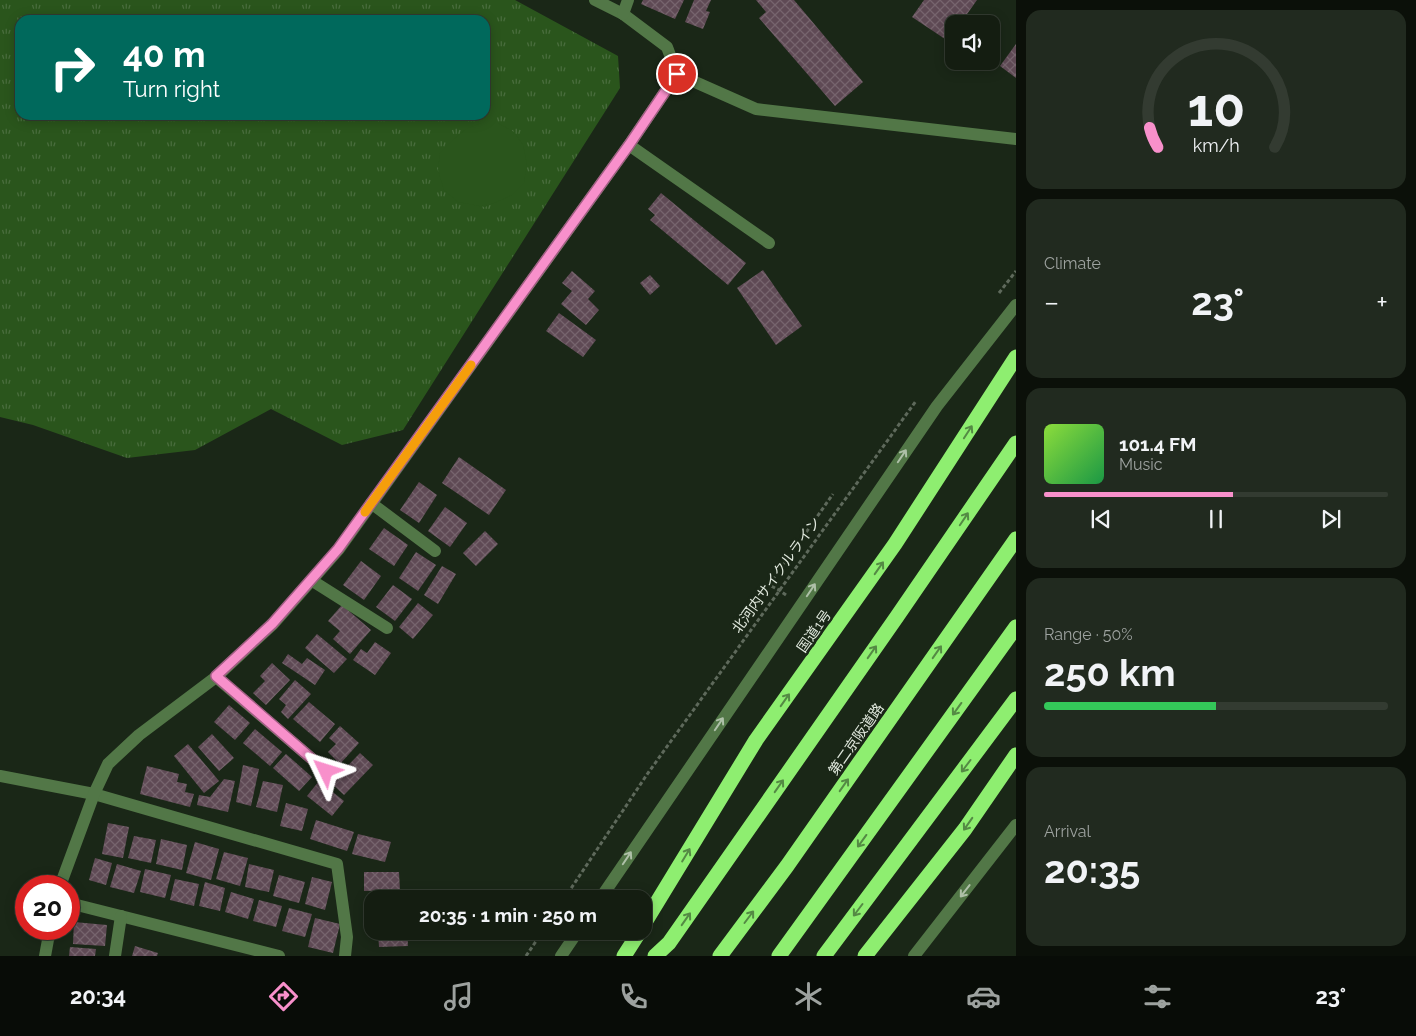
<!DOCTYPE html>
<html lang="en">
<head>
<meta charset="utf-8">
<style>
  body { margin:0; font-family:Raleway,"Noto Sans JP",sans-serif; background:#212a1f; color:#f1f3f6; height:100vh; display:flex; flex-direction:column; font-size:19px; white-space:nowrap }
  * { box-sizing:border-box; margin:0 }
  p { font-size:16px; color:#9da29f }
  .icon { flex:none; width:28px; height:28px; fill:none; stroke:currentColor; stroke-width:2; stroke-linecap:round; stroke-linejoin:round }
  .map { position:relative; flex:1; overflow:hidden }
  .sheet { display:flex; flex-direction:column; gap:10px; padding:10px; background:#0b1009; width:400px }
  .sheet>* { flex:none }
  .guide { position:absolute; left:15px; top:15px; width:475px; height:105px; border-radius:15px; box-shadow:0 2px 12px #0003,0 0 0 1px #333b31; background:#00695c; color:#fff; overflow:hidden }
  .fabs { position:absolute; left:945px; top:15px; display:grid; gap:10px }
  .fabs a { display:grid; place-items:center; width:55px; height:55px; border-radius:10px; background:#141d11; box-shadow:0 2px 12px #0003,0 0 0 1px #333b31; font-size:25px }
  .speed { position:absolute; left:15px; top:875px; display:flex; gap:10px; font-size:25px; font-weight:700; text-align:center }
  .speed>* { display:grid; place-content:center; width:65px; height:65px; border-radius:50%; background:#141d11; box-shadow:0 2px 12px #0003,0 0 0 1px #333b31; line-height:1 }
  .speed .limit { border:8px solid #d22; background:#fff; color:#111 }
  .pin { position:absolute; display:grid; place-items:center; width:42px; height:42px; color:#fff; margin:-21px; border:2px solid #fff; border-radius:50%; box-shadow:0 1px 5px #0007 }
  .me { position:absolute; width:55px; margin:-28px; rotate:311deg; stroke-linejoin:round; filter:drop-shadow(0 0 4px #0008) }
  .turn { display:flex; align-items:center; gap:18px; height:105px; padding:0 25px; font-size:22px }
  .turn .icon { width:65px; height:65px; stroke-width:2.5 }
  .turn b { display:block; font-size:35px; line-height:42px }
  .big { font-size:38px; font-weight:700; line-height:1.1 }
  .sheet .tile { flex:1; display:flex; flex-direction:column; justify-content:center; gap:8px; min-width:0; padding:0 18px; border-radius:15px; background:#212a1f }
  .sheet .dial { align-items:center; gap:0 }
  .dial svg { height:130px; overflow:visible; fill:none; stroke:#333b31; stroke-width:7; stroke-linecap:round; text-anchor:middle }
  .dial text { fill:#f1f3f6; stroke:none }
  .song { display:flex; align-items:center; gap:15px }
  .cover { width:60px; height:60px; border-radius:8px; background:linear-gradient(135deg,hsl(90 70% 55%),hsl(140 70% 35%)) }
  .played { height:5px; border-radius:2px; background:linear-gradient(90deg,#f890cb 55%,#333b31 55%) }
  .keys { display:flex; justify-content:space-around; direction:ltr }
  .heat { display:flex; justify-content:space-between; align-items:center; font-size:28px; direction:ltr }
  .charge { height:8px; border-radius:4px; background:linear-gradient(90deg,#34c759 50%,#333b31 0) }
  .trip { position:absolute; left:364px; top:890px; width:288px; height:50px; border-radius:15px; background:#141d11; box-shadow:0 2px 12px #0003,0 0 0 1px #333b31; font-weight:700; line-height:50px; text-align:center }
  .tab-bar { display:flex; height:80px; justify-content:space-around; align-items:center; background:#080c07; color:#9da29f }
  .tab-bar .icon { width:35px; height:35px }
  .tab-bar .active { color:#f890cb }
  .tab-bar b { font-size:22px; color:#f1f3f6 }
  main { display:flex; flex:1; min-height:0 }
  .map>svg:first-child { display:block }
  .grass { fill:url(#grass-tufts); fill-rule:evenodd }
  .pitch { fill:#2a551c }
  .building { fill:url(#building-cross-hatch) }
  .lines { fill:none; stroke-linecap:round; stroke-linejoin:round }
  .path { stroke:#5e695b; stroke-width:3; stroke-dasharray:4 2.5; stroke-linecap:butt }
  .minor { stroke:#527747; stroke-width:12 }
  .highway { stroke:#8eee70; stroke-width:15 }
  .oneway { stroke:#548a44 }
  .oneway2 { stroke:#aec0a8 }
  .route-casing { stroke:#a15e84; stroke-width:12 }
  .route { stroke:#f890cb; stroke-width:9 }
  .slow { stroke:#f59e0b; stroke-width:9 }
  .labels { text-anchor:middle; stroke-width:5; stroke-linejoin:round; paint-order:stroke }
  .street-label { font-size:14px; fill:#e0e8dd; stroke:#1a2717 }
</style>
</head>
<body>
<main>
<div class="map">
<svg width="1016" height="956" viewBox="0 0 1016 956">
  <defs>
    <pattern id="grass-tufts" width="24" height="20" patternUnits="userSpaceOnUse" patternTransform="scale(1.25)"><rect width="24" height="20" fill="#2a551c"/><path d="M3 7l-1-3M5 7V3M7 7l1-3M15 17l-1-3M17 17v-4M19 17l1-3" fill="none" stroke="#496d3d"/></pattern>
    <pattern id="building-cross-hatch" width="8" height="8" patternUnits="userSpaceOnUse" patternTransform="scale(1.25)"><rect width="8" height="8" fill="#5f4a55"/><path d="M0 0l8 8M0 8l8-8" fill="none" stroke="#76646d"/></pattern>
  </defs>
  <rect width="100%" height="100%" fill="#1a2717"/>
  <path class="grass" d="M0 0H515L618 56 620 88 403 430 342 445 271 409 195 450 127 458 33 425 0 417ZM20 20H485V115H20Z"/>
  <polygon class="pitch" points="481,123 498,123 514,132 523,145 527,164 524,183 512,195 485,207 458,202 444,190 438,170 440,153 454,139 466,129"/>
  <g class="building">
    <polygon points="643,0 684,0 675,19 641,4"/>
    <polygon points="694,0 711,0 706,11 710,12 703,29 685,22"/>
    <polygon points="756,0 794,0 863,82 835,106 759,18 766,12"/>
    <polygon points="924,0 977,0 960,24 954,24 954,33 948,41 912,17"/>
    <polygon points="1016,44 1016,78 1000,66"/>
    <polygon points="661,193 746,263 728,285 650,220 655,215 648,209"/>
    <polygon points="763,270 802,326 776,345 737,288"/>
    <polygon points="572,271 595,291 588,299 599,310 586,325 561,304 572,291 562,283"/>
    <polygon points="650,275 660,286 650,295 640,283"/>
    <polygon points="559,313 596,340 583,357 546,331"/>
    <polygon points="459,457 506,490 489,515 442,483"/>
    <polygon points="419,482 437,495 419,523 400,510"/>
    <polygon points="445,507 467,523 450,547 428,531"/>
    <polygon points="384,528 408,545 394,566 369,549"/>
    <polygon points="485,531 498,544 476,566 463,553"/>
    <polygon points="416,552 436,565 418,591 399,578"/>
    <polygon points="361,561 381,576 364,600 343,585"/>
    <polygon points="442,566 456,574 438,604 424,595"/>
    <polygon points="393,585 412,599 395,621 376,607"/>
    <polygon points="418,603 433,615 413,639 399,627"/>
    <polygon points="342,605 371,630 350,654 333,639 340,631 328,621"/>
    <polygon points="317,634 347,659 334,673 305,648"/>
    <polygon points="375,642 391,653 375,675 353,660 361,649 367,653"/>
    <polygon points="288,654 302,664 307,658 325,670 315,685 282,663"/>
    <polygon points="272,663 290,680 266,705 253,693 265,681 260,676"/>
    <polygon points="295,680 311,694 288,719 281,712 286,705 279,699"/>
    <polygon points="309,702 335,724 320,742 293,719"/>
    <polygon points="229,705 250,723 235,740 214,722"/>
    <polygon points="340,726 359,743 340,764 328,752 336,744 329,738"/>
    <polygon points="255,729 282,752 270,766 243,743"/>
    <polygon points="212,734 234,758 219,771 198,747"/>
    <polygon points="188,744 219,781 204,793 174,756"/>
    <polygon points="360,753 373,765 344,795 331,783"/>
    <polygon points="286,754 312,777 299,791 273,768"/>
    <polygon points="243,765 259,769 251,806 236,802"/>
    <polygon points="147,766 179,774 177,782 187,784 185,792 194,794 190,807 140,794"/>
    <polygon points="224,779 235,781 228,812 197,805 199,795 210,797"/>
    <polygon points="263,781 283,785 277,812 256,807"/>
    <polygon points="319,781 344,801 332,816 307,796"/>
    <polygon points="286,803 308,809 302,831 280,826"/>
    <polygon points="316,820 354,832 347,851 310,839"/>
    <polygon points="108,823 129,827 123,858 102,854"/>
    <polygon points="358,834 391,842 385,862 352,854"/>
    <polygon points="134,836 156,840 151,863 128,858"/>
    <polygon points="161,839 187,845 182,870 156,864"/>
    <polygon points="195,842 219,849 211,880 186,873"/>
    <polygon points="224,852 248,858 240,886 216,879"/>
    <polygon points="95,858 112,863 106,885 89,880"/>
    <polygon points="117,864 141,871 134,893 110,887"/>
    <polygon points="249,864 274,870 269,892 245,887"/>
    <polygon points="145,869 171,875 165,898 140,892"/>
    <polygon points="364,872 399,872 400,890 364,891"/>
    <polygon points="279,875 305,882 299,903 273,896"/>
    <polygon points="312,877 332,882 325,910 305,904"/>
    <polygon points="175,879 199,884 194,906 170,900"/>
    <polygon points="205,882 225,888 220,911 199,906"/>
    <polygon points="231,892 254,899 248,919 225,912"/>
    <polygon points="259,900 282,906 276,927 253,921"/>
    <polygon points="289,908 312,914 305,937 282,931"/>
    <polygon points="315,918 340,924 333,953 308,947"/>
    <polygon points="74,922 107,925 105,946 73,944"/>
    <polygon points="378,931 407,931 408,946 379,947"/>
    <polygon points="135,946 158,953 157,956 132,956"/>
    <polygon points="70,947 96,949 95,956 69,956"/>
  </g>
  <g class="lines">
    <g class="path">
      <polyline points="999,293 1016,271"/>
      <polyline points="786,595 779,590 769,585 833,494"/>
      <polyline points="564,899 648,773 916,401"/>
      <polyline points="526,956 543,931"/>
    </g>
    <g class="minor">
      <polyline points="595,0 623,14 667,47 677,74 756,109 1016,139"/>
      <polyline points="623,14 628,0"/>
      <polyline points="629,145 769,243"/>
      <polyline points="371,503 435,551"/>
      <polyline points="311,580 387,628"/>
      <polyline points="216,677 326,771"/>
      <polyline points="0,776 94,794 337,864 347,937 345,956"/>
      <polyline points="60,886 94,794 108,764 139,735 216,677 273,624 339,549 629,145 677,74"/>
      <polyline points="600,899 937,406 1016,305"/>
      <polyline points="69,903 279,956"/>
      <polyline points="45,956 50,929"/>
      <polyline points="115,956 121,916"/>
      <polyline points="561,956 578,931"/>
      <polyline points="914,956 1016,825"/>
    </g>
    <g class="highway">
      <polyline points="642,927 756,740 895,544 1016,357"/>
      <polyline points="624,956 640,931"/>
      <polyline points="655,956 669,943 896,618 1016,443"/>
      <polyline points="720,956 787,866 1016,539"/>
      <polyline points="779,956 1016,627"/>
      <polyline points="824,956 1016,699"/>
      <polyline points="865,956 965,829 1016,755"/>
    </g>
  </g>
  <defs><path id="oneway-shaft" d="M-6 0H5M1.5-3L5.5 0L1.5 3" fill="none" stroke-width="1.6" stroke-linecap="round" stroke-linejoin="round" transform="scale(1.25)"/></defs>
  <g class="oneway">
    <use href="#oneway-shaft" transform="translate(968 432) rotate(-57)"/>
    <use href="#oneway-shaft" transform="translate(964 519) rotate(-56)"/>
    <use href="#oneway-shaft" transform="translate(879 568) rotate(-55)"/>
    <use href="#oneway-shaft" transform="translate(872 652) rotate(-55)"/>
    <use href="#oneway-shaft" transform="translate(937 652) rotate(-55)"/>
    <use href="#oneway-shaft" transform="translate(785 700) rotate(-55)"/>
    <use href="#oneway-shaft" transform="translate(957 709) rotate(126)"/>
    <use href="#oneway-shaft" transform="translate(966 766) rotate(127)"/>
    <use href="#oneway-shaft" transform="translate(844 785) rotate(-55)"/>
    <use href="#oneway-shaft" transform="translate(779 786) rotate(-55)"/>
    <use href="#oneway-shaft" transform="translate(968 824) rotate(125)"/>
    <use href="#oneway-shaft" transform="translate(862 841) rotate(126)"/>
    <use href="#oneway-shaft" transform="translate(686 855) rotate(-59)"/>
    <use href="#oneway-shaft" transform="translate(858 910) rotate(127)"/>
    <use href="#oneway-shaft" transform="translate(749 917) rotate(-53)"/>
    <use href="#oneway-shaft" transform="translate(686 919) rotate(-55)"/>
  </g>
  <g class="oneway2">
    <use href="#oneway-shaft" transform="translate(902 456) rotate(-56)"/>
    <use href="#oneway-shaft" transform="translate(811 590) rotate(-56)"/>
    <use href="#oneway-shaft" transform="translate(719 724) rotate(-56)"/>
    <use href="#oneway-shaft" transform="translate(627 858) rotate(-56)"/>
    <use href="#oneway-shaft" transform="translate(965 891) rotate(128)"/>
  </g>
  <g class="lines">
    <defs>
      <polyline id="route" points="326,771 216,676 272,624 338,549 629,145 677,74"/>
    </defs>
    <use href="#route" class="route-casing"/>
    <use href="#route" class="route"/>
    <polyline class="slow" points="365,512 471,365"/>
  </g>
  <g class="labels">
    <g class="street-label">
      <text transform="translate(776 575) rotate(-54)" y="5">北河内サイクルライン</text>
      <text transform="translate(814 631) rotate(-55)" y="5">国道1号</text>
      <text transform="translate(856 739) rotate(-55)" y="5">第二京阪道路</text>
    </g>
  </g>
</svg>
<div class="fabs">
<a><svg class="icon" aria-label="sound" viewBox="0 0 24 24"><path d="M4 9h4l5-4v14l-5-4H4zM17 9q2 3 0 6"/></svg></a>
</div>
<div class="speed"><div class="limit">20</div></div>
<div class="pin" style="left:677px;top:74px;background:#d93025"><svg class="icon" aria-label="arrive" viewBox="0 0 24 24"><path d="M6 21V4h12l-3 4 3 4H6"/></svg></div>
<svg class="me" style="left:326px;top:771px" viewBox="-20 -20 40 40"><path d="M0-17L14 15 0 8-14 15z" fill="#f890cb" stroke="#fff" stroke-width="4"/></svg>
<div class="trip">20:35 · 1 min · 250 m</div>
<div class="guide">
<div class="turn"><svg class="icon" aria-label="right" viewBox="0 0 24 24"><path d="M7 20v-9h11M14 6l5 5-5 5"/></svg><div><b>40 m</b>Turn right</div></div>
</div>
</div>
<section class="sheet">
<div class="tile dial"><svg viewBox="0 0 100 80">
<path d="M14 69A42 42 0 1 1 86 69"/>
<path d="M14 69A42 42 0 0 1 9 57" stroke="#f890cb"/>
<text x="50" y="56" font-size="32" font-weight="700">10</text>
<text x="50" y="72" font-size="11">km/h</text>
</svg></div>
<div class="tile"><p>Climate</p>
<div class="heat"><a>−</a><b class="big">23°</b><a>+</a></div>
</div>
<div class="tile">
<div class="song"><i class="cover"></i><div><b>101.4 FM</b><p>Music</p></div></div>
<div class="played"></div>
<div class="keys"><svg class="icon" aria-label="previous" viewBox="0 0 24 24"><path d="M18 5L8 12l10 7zM5 5v14"/></svg><svg class="icon" aria-label="pause" viewBox="0 0 24 24"><path d="M8 5v14M16 5v14"/></svg><svg class="icon" aria-label="next" viewBox="0 0 24 24"><path d="M6 5l10 7-10 7zM19 5v14"/></svg></div>
</div>
<div class="tile"><p>Range · 50%</p><b class="big">250 km</b><div class="charge"></div></div>
<div class="tile"><p>Arrival</p><b class="big">20:35</b></div>
</section>
</main>
<nav class="tab-bar">
<b>20:34</b>
<svg class="icon active" aria-label="directions" viewBox="0 0 24 24"><path d="M12 3l9 9-9 9-9-9zM9 14v-3h6M13 9l2 2-2 2"/></svg>
<svg class="icon" aria-label="music" viewBox="0 0 24 24"><path d="M9 18V5l10-2v13"/><circle cx="6" cy="18" r="3"/><circle cx="16" cy="16" r="3"/></svg>
<svg class="icon" aria-label="phone" viewBox="0 0 24 24"><path d="M5 4h4l2 5-3 2q2 4 5 5l2-3 5 2v4C11 20 4 13 5 4z"/></svg>
<svg class="icon" aria-label="climate" viewBox="0 0 24 24"><path d="M12 3v18M4 7l16 10M4 17L20 7"/></svg>
<svg class="icon" aria-label="car" viewBox="0 0 24 24"><path d="M5 17H2v-5l4-1 3-4h7l3 4 3 1v5h-3M9 17h6M6 11h13"/><circle cx="7" cy="17" r="2"/><circle cx="17" cy="17" r="2"/></svg>
<svg class="icon" aria-label="filters" viewBox="0 0 24 24"><path d="M4 7h16M4 17h16"/><circle cx="9" cy="7" r="2"/><circle cx="15" cy="17" r="2"/></svg>
<b>23°</b>
</nav>
</body>
</html>
